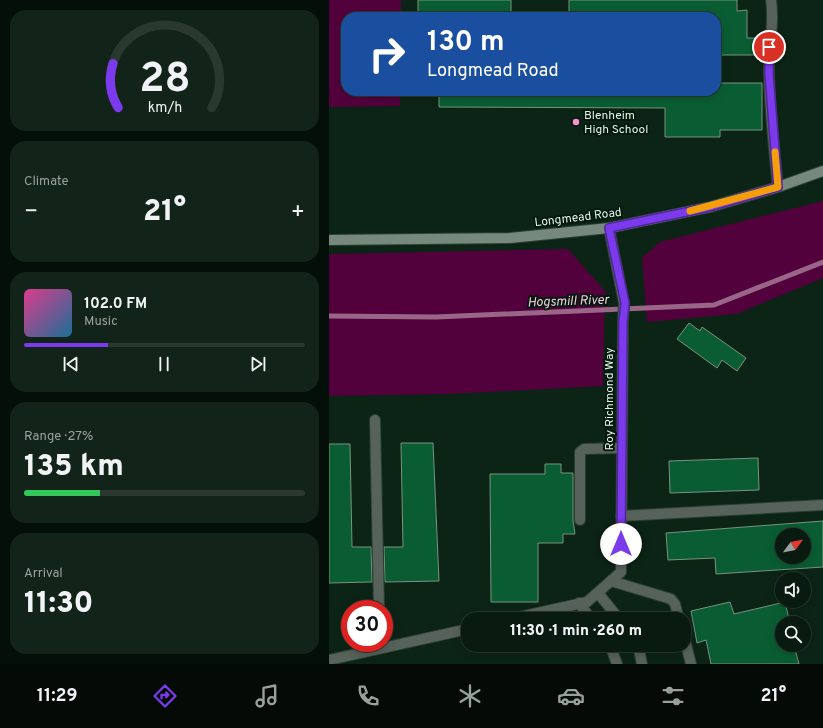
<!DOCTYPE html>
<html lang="en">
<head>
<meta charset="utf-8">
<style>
  body { margin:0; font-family:Overpass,sans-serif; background:#122419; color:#f1f3f6; height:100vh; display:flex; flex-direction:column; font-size:15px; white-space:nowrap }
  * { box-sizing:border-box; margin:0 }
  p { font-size:13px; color:#99a19f }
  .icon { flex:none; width:22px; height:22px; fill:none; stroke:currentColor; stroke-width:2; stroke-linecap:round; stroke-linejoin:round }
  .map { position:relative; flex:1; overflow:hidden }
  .sheet { display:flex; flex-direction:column; gap:10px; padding:10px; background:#050f09; width:329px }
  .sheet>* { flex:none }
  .guide { position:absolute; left:12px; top:12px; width:380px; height:84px; border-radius:16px; box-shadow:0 2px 10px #0003,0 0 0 1px #293930; background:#1a4fa0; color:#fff; overflow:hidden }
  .needle { width:26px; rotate:58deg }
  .fabs { position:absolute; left:446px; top:528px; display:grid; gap:8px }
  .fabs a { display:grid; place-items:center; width:36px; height:36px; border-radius:50%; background:#091b10; box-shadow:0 2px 10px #0003,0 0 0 1px #293930; font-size:20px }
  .speed { position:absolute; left:12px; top:600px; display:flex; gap:8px; font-size:20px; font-weight:700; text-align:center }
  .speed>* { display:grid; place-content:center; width:52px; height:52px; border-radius:50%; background:#091b10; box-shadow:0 2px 10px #0003,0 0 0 1px #293930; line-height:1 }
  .speed .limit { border:6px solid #d22; background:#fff; color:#111 }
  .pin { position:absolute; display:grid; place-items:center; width:34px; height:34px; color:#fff; margin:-17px; border:2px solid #fff; border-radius:50%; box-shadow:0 1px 4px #0007 }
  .me { position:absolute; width:44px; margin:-22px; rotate:0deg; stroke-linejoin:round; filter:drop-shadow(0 0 3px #0008) }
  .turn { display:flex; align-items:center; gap:14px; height:84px; padding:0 20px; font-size:18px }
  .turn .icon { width:52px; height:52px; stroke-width:2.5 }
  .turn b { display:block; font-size:28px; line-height:34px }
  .big { font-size:30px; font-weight:800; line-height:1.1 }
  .sheet .tile { flex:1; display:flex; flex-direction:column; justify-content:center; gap:6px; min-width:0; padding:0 14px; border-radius:16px; background:#122419 }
  .sheet .dial { align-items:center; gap:0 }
  .dial svg { height:104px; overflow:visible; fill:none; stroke:#293930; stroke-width:7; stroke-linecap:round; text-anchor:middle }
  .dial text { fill:#f1f3f6; stroke:none }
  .song { display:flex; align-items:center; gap:12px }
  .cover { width:48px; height:48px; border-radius:6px; background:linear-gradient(135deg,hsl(330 70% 55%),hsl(200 70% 35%)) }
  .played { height:4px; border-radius:2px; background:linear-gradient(90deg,#7c3aed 30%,#293930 30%) }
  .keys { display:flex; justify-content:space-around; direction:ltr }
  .heat { display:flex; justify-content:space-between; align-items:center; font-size:22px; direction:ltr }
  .charge { height:6px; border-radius:3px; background:linear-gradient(90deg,#34c759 27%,#293930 0) }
  .trip { position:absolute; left:132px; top:612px; width:230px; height:40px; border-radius:16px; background:#091b10; box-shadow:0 2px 10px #0003,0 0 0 1px #293930; font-weight:800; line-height:40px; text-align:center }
  .tab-bar { display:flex; height:64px; justify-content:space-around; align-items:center; background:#040b06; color:#99a19f }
  .tab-bar .icon { width:28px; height:28px }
  .tab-bar .active { color:#7c3aed }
  .tab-bar b { font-size:18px; color:#f1f3f6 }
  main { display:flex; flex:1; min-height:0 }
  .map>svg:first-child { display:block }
  .green { fill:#53013d }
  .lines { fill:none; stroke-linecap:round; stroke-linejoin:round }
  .stream { stroke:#968; stroke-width:5 }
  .building { fill:#0a5d33; stroke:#789380; fill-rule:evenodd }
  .lane-casing { stroke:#2a4133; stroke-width:12 }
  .street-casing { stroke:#2a4133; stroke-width:12 }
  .secondary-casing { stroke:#2a4133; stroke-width:12 }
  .lane { stroke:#57625a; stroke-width:10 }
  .street { stroke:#57625a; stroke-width:10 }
  .secondary { stroke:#77897c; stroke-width:10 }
  .route-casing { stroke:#51269a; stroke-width:10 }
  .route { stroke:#7c3aed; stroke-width:7 }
  .slow { stroke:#f59e0b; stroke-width:7 }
  .poi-dot { fill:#f690cf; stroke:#031a0c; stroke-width:1.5 }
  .labels { text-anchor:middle; stroke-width:4; stroke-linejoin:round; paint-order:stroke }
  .poi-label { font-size:12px; fill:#e5f3e9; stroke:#031a0c; text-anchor:start }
  .street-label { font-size:12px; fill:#e5f3e9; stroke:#031a0c }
  .water-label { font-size:13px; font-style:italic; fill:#f8c9e3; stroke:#031a0c }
</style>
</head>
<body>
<main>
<section class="sheet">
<div class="tile dial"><svg viewBox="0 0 100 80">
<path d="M14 69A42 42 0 1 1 86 69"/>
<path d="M14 69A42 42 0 0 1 10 35" stroke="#7c3aed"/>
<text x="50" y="56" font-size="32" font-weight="700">28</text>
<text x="50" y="72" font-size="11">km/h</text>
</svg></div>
<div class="tile"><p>Climate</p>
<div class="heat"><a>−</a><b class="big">21°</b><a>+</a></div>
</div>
<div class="tile">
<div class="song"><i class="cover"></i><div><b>102.0 FM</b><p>Music</p></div></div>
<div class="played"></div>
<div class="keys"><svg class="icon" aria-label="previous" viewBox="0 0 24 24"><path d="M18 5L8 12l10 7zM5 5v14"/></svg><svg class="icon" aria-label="pause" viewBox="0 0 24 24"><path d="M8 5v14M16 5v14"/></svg><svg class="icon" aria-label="next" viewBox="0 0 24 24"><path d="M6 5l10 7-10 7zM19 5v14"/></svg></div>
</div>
<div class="tile"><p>Range · 27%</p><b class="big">135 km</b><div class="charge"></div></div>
<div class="tile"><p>Arrival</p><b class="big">11:30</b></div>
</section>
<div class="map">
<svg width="494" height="664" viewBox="0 0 494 664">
  <rect width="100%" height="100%" fill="#0c2415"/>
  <g class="green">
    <polygon points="0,0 72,0 72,17 17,17 17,91 71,91 71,106 0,107"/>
    <polygon points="494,201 494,278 407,314 318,322 313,258 331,242"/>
    <polygon points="239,249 276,291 274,386 119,394 0,396 0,254"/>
  </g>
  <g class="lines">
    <polyline class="stream" points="0,316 107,317 385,305 494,262"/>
  </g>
  <g class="building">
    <rect x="89" y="0" width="93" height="17"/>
    <polygon points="240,0 408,0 408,11 418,10 418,38 427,38 427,55 387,55 387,17 318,17 318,13 240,14"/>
    <polygon points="387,83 433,83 433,130 391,130 391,137 336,137 336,108 110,107 110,91 387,91"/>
    <polygon points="360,323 371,331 373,327 417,358 408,371 393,360 388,368 348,339"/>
    <polygon points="72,443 104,443 110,581 56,582 55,547 74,547"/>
    <polygon points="0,444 21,444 23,547 42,547 43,582 0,583"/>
    <polygon points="429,458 430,490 341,493 340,461"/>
    <polygon points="216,464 232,464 232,473 244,473 244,520 246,534 234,534 234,543 209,543 209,602 162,602 161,474 216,474"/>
    <path d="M494 521V567L387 574 386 558 339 560 337 533ZM453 535H475V557H453Z"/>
    <polygon points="401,602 405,614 456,602 461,623 453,623 453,645 465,645 470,664 382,664 377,640 368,643 362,611"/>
  </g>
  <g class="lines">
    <defs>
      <g id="lane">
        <path d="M442 0C446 24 439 49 440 74 441 111 445 150 449 187"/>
        <polyline points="46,420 50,609"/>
        <polyline points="292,516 494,505"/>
        <polyline points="251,520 251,452 255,449 293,448"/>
        <polyline points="282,581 342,599 346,604 350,619"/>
        <polyline points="269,593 290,619"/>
        <polyline points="250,603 262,619"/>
        <polyline points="355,637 362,664"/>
        <polyline points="281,645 288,664"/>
        <polyline points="309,645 313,664"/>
      </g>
      <g id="street">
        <polyline points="181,619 258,602 292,572 294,322 295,303 280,228"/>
        <polyline points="0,660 139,629"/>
      </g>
      <polyline id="secondary" points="0,240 181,238 280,228 381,207 449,187 494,171"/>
    </defs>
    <use href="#lane" class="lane-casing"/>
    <use href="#street" class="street-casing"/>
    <use href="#secondary" class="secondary-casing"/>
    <use href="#lane" class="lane"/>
    <use href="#street" class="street"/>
    <use href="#secondary" class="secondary"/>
  </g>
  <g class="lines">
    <defs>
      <polyline id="route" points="292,544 294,322 296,303 280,228 381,207 449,187 440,74 440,47"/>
    </defs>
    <use href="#route" class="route-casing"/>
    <use href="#route" class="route"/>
    <polyline class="slow" points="361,211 449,187 446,152"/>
  </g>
  <circle class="poi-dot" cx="247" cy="122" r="4"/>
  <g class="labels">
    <g class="poi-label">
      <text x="255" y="119">Blenheim<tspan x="255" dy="14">High School</tspan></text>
    </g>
    <g class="street-label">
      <text transform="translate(249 217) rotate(-7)" y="4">Longmead Road</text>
      <text transform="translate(280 399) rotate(-90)" y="4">Roy Richmond Way</text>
    </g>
    <g class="water-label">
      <text transform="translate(239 300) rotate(-2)" y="5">Hogsmill River</text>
    </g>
  </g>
</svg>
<div class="fabs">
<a><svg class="needle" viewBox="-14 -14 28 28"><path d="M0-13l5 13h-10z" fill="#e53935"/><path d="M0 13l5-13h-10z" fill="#99a19f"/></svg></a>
<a><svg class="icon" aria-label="sound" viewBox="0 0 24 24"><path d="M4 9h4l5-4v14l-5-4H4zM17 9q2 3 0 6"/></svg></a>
<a><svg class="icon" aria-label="search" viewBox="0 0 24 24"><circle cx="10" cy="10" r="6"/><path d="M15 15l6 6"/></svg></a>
</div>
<div class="speed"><div class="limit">30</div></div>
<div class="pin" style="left:440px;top:47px;background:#d93025"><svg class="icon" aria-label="arrive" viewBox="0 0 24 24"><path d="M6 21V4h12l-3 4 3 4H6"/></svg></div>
<svg class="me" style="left:292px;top:544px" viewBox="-20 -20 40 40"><circle r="19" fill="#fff"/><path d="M0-13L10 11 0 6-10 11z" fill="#7c3aed"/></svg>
<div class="trip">11:30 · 1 min · 260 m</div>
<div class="guide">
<div class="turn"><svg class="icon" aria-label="right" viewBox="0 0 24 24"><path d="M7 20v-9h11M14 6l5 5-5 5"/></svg><div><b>130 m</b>Longmead Road</div></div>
</div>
</div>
</main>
<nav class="tab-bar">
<b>11:29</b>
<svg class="icon active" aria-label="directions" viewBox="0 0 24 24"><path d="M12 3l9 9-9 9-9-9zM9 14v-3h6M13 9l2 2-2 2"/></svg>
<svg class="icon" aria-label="music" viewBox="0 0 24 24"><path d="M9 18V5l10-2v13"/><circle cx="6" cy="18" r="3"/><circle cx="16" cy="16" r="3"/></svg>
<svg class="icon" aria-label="phone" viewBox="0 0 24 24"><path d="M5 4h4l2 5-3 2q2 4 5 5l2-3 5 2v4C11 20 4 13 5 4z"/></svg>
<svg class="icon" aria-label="climate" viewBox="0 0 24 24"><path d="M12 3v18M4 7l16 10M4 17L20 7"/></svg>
<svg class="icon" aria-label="car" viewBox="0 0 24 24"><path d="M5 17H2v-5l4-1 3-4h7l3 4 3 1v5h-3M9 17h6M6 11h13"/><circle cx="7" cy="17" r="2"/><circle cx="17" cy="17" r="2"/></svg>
<svg class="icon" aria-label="filters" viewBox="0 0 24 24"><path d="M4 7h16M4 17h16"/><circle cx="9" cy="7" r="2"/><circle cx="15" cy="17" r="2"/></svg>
<b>21°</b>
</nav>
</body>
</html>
